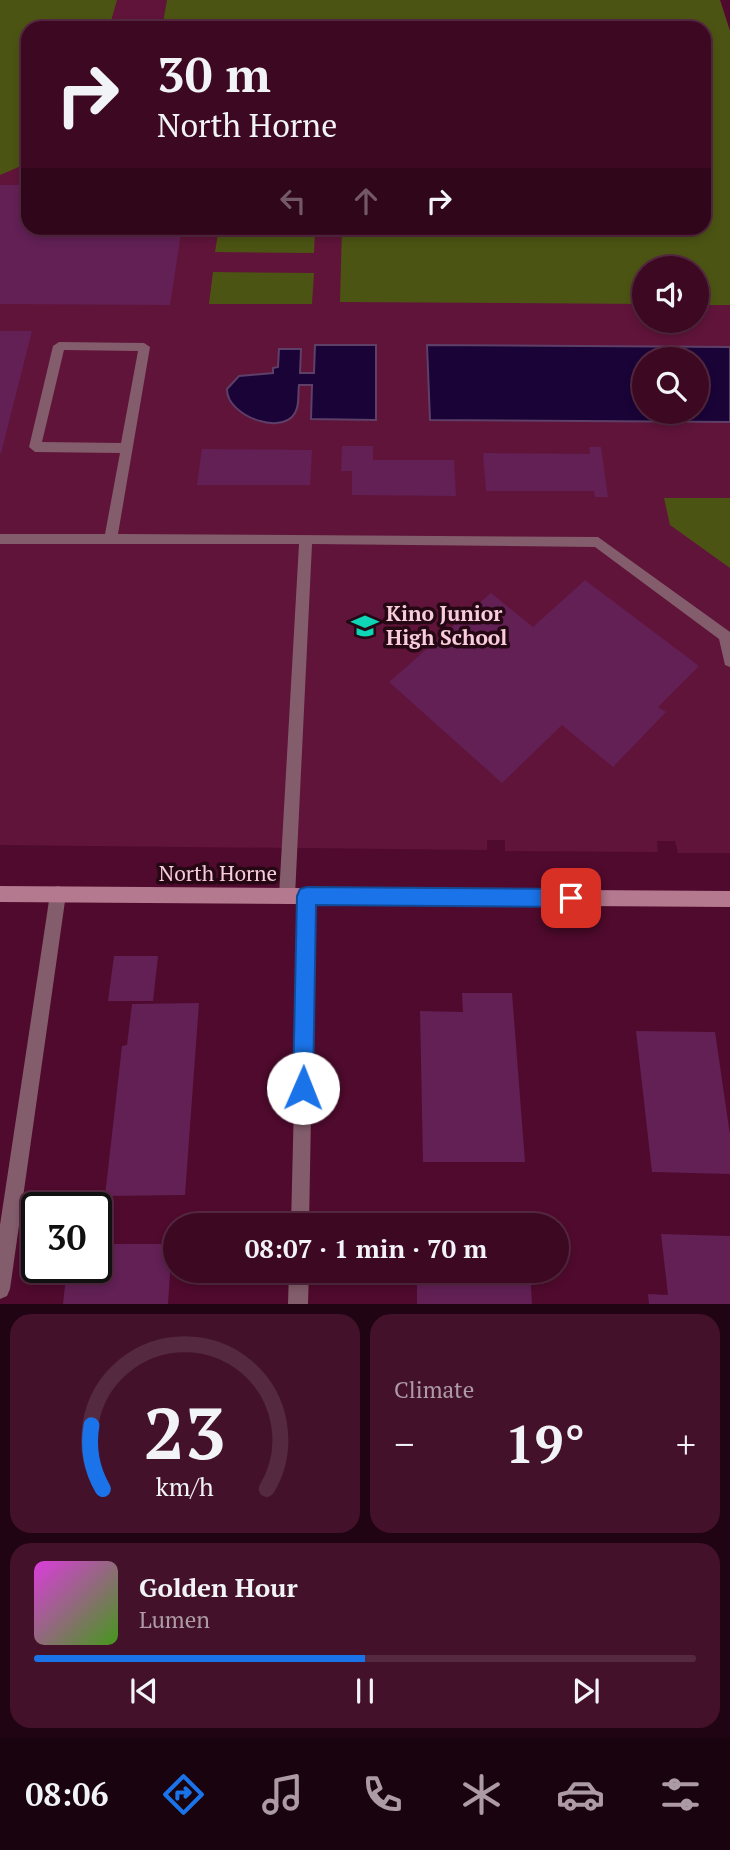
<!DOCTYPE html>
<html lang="en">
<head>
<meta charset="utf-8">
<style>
  body { margin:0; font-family:"PT Serif",serif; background:#43112a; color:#f1f3f6; height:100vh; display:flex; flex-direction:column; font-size:26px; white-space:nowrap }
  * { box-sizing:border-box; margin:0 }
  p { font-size:23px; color:#ac9aa5 }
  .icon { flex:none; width:38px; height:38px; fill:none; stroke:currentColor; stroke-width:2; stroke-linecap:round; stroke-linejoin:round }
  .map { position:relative; height:1304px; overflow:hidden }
  .panel { display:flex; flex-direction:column; gap:10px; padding:10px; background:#210413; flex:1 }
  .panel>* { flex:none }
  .banner { position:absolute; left:21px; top:21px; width:690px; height:214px; border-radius:21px; box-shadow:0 4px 10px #0003,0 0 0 2px #552940; background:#3c0822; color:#f1f3f6; overflow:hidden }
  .tools { position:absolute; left:632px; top:256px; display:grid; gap:14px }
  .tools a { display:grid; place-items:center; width:77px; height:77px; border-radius:50%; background:#3c0822; box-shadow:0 4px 10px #0003,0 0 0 2px #552940; font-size:35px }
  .speed { position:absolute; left:21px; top:1192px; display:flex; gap:14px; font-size:35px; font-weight:700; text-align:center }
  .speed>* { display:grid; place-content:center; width:91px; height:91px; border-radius:50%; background:#3c0822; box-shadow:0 4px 10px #0003,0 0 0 2px #552940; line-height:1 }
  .speed .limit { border:4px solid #111; border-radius:10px; background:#fff; color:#111 }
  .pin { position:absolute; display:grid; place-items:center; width:60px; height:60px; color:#fff; margin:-30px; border-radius:14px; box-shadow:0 4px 10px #0006 }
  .me { position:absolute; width:77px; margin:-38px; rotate:1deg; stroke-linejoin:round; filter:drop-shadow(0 0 5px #0008) }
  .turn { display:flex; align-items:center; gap:24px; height:147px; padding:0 21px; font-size:32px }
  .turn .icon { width:91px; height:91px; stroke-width:2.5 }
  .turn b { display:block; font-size:49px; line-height:60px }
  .lanes { display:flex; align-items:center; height:66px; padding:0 21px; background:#0003; justify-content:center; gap:35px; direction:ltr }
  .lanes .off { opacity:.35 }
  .big { font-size:52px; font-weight:700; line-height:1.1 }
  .panel .widget { flex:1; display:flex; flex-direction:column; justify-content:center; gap:10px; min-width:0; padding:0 24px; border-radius:21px; background:#43112a }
  .panel .dial { align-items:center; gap:0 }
  .dial svg { height:182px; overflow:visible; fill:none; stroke:#552940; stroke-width:7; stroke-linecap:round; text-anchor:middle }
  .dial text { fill:#f1f3f6; stroke:none }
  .song { display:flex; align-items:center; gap:21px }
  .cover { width:84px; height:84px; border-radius:10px; background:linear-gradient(135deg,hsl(300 70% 55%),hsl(100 70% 35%)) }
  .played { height:7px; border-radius:4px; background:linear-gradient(90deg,#1a73e8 50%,#552940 50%) }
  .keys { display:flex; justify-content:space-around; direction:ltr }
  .heat { display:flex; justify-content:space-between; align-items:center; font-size:38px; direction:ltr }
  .panel .tiles { flex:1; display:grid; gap:10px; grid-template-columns:1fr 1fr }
  .widget:last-child { grid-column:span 2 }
  .trip { position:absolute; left:163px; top:1213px; width:406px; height:70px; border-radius:35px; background:#3c0822; box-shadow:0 4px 10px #0003,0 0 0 2px #552940; font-weight:700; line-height:70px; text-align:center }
  .tab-bar { display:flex; height:112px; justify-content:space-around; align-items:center; background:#18030e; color:#ac9aa5 }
  .tab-bar .icon { width:49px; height:49px }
  .tab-bar .current { color:#1a73e8 }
  .tab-bar b { font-size:32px; color:#f1f3f6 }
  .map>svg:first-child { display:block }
  .built { fill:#60143a; fill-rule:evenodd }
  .green { fill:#4c5413 }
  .water { fill:#1a0337; stroke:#5d3f68; stroke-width:2; fill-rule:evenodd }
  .building { fill:#622055 }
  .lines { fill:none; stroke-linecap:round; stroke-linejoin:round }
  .lane { fill:#835d6b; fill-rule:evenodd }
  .street { fill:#835d6b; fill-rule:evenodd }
  .secondary { fill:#b4798e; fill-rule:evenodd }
  .route { fill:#1a73e8; stroke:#114b97; stroke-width:2 }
  .labels { text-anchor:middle; stroke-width:7; stroke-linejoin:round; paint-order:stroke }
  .poi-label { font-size:21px; font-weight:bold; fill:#f8ccdb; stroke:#250814; text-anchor:start }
  .street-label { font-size:21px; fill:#f8ccdb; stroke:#250814 }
</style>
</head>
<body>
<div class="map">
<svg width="730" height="1304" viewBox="0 0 730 1304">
  <rect width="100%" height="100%" fill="#500a2d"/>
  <path class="built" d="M0 0H720L730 31V853H678L675 841H657L658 852 505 851V840H487V850L0 845ZM28 28H704V228H28ZM644 268H696V320H644ZM644 359H696V411H644Z"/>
  <g class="green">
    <polygon points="0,0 117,0 109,28 28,28 28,163 0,175"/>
    <polygon points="167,0 720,0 730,31 730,305 697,305 696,268 644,268 644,304 340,302 342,228 704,228 704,28 162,28"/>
    <polygon points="219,228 315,228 314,253 215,252"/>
    <polygon points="213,272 314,273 312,304 209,304"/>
    <polygon points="664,498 730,498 730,568 670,525"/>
  </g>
  <g class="water">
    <path d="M315 345H376V420L311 419 312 385H299C298 392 299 401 297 408 289 439 226 417 227 389L239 376 273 373V368L278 367 279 349H301L300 373H314Z"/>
    <path d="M427 345 730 347V422L430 420ZM644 359H696V411H644Z"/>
  </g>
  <g class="building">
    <polygon points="0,185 28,185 28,228 178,228 177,234 181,234 170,305 0,304"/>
    <polygon points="0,331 32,331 1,453 0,453"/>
    <polygon points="342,446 373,446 373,460 454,460 456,496 352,495 352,471 341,471"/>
    <polygon points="589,447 601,447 608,497 595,497 594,491 486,491 483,453 590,454"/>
    <polygon points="202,449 312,450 310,485 197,485"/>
    <polygon points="585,580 699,666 658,707 666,712 613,767 562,725 502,783 389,682 491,593 533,627"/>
    <polygon points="114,956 158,956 153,1001 108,1001"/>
    <polygon points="462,993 512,993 525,1162 423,1162 420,1011 463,1012"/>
    <polygon points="199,1003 185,1195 105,1196 122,1046 127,1045 132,1004"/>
    <polygon points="636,1031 715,1032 730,1135 730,1174 652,1172"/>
    <polygon points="661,1234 730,1236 730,1304 649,1304 648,1294 668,1295"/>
    <polygon points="96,1244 172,1244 168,1304 63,1304 67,1267 96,1267"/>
    <polygon points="417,1270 530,1270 532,1304 417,1304"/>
  </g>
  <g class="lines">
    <g class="lane">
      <path d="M59 342 144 343 150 347 118 534 598 537 730 632V667L725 665 719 639 595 547 312 544 295 896 293 902 287 904 281 902 279 896 299 544H0V534H105L120 453 35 452 29 447 53 346ZM64 350 138 351 121 443 42 442Z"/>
      <polygon points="58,886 64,888 66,894 10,1289 7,1296 0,1299 0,1225 50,894 52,888"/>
    </g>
    <g class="street">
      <polygon points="307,888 313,890 315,896 309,1225 291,1225 299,896 301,890"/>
      <polygon points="289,1270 309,1270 308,1304 288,1304"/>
    </g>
    <polygon class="secondary" points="0,886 730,891 730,907 0,902"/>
  </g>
  <polygon class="route" points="307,887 571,889 578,891 580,898 578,904 571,907 316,905 313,1088 310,1095 303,1098 295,1095 293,1088 297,896 300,889"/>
  <defs>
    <symbol id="school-bare" viewBox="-9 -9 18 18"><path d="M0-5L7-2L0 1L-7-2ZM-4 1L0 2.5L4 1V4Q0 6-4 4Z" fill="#0dd5b5" stroke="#250814" stroke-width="2.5" paint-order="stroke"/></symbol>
  </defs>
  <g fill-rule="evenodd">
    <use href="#school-bare" x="346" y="607" width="38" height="38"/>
  </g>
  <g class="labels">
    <g class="poi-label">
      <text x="386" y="621">Kino Junior<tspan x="386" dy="24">High School</tspan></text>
    </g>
    <g class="street-label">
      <text x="218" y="881">North Horne</text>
    </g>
  </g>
</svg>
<div class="tools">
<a><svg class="icon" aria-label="sound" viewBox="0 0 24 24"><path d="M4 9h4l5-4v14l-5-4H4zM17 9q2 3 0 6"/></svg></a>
<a><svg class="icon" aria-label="search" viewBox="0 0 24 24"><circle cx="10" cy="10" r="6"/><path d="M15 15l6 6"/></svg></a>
</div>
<div class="speed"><div class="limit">30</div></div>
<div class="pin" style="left:571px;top:898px;background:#d93025"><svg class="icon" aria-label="arrive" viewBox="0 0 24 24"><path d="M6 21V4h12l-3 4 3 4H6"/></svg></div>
<svg class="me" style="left:303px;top:1088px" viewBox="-20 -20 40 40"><circle r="19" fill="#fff"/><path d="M0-13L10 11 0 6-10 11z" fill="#1a73e8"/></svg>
<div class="trip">08:07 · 1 min · 70 m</div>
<div class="banner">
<div class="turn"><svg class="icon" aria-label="right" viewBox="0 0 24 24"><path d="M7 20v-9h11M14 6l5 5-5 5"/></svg><div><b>30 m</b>North Horne</div></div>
<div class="lanes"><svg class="icon off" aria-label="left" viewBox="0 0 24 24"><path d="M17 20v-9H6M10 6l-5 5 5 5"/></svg><svg class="icon off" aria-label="ahead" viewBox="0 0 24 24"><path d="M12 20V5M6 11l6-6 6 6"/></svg><svg class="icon" aria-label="right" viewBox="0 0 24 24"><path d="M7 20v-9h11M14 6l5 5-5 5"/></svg></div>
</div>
</div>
<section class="panel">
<div class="tiles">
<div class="widget dial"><svg viewBox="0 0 100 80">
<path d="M14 69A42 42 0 1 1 86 69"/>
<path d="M14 69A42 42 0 0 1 9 41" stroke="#1a73e8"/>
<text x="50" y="56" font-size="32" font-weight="700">23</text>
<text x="50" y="72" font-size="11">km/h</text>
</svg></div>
<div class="widget"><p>Climate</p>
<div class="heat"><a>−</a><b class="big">19°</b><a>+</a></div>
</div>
<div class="widget">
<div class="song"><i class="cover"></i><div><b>Golden Hour</b><p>Lumen</p></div></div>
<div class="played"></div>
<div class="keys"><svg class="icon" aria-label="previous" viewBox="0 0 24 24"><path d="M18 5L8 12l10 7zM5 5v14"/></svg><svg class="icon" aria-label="pause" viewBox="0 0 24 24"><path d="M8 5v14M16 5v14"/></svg><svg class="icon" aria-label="next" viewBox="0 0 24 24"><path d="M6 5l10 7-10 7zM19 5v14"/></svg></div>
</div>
</div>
</section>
<nav class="tab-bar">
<b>08:06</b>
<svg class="icon current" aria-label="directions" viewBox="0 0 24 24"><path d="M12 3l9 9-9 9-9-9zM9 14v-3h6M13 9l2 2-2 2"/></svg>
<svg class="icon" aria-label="music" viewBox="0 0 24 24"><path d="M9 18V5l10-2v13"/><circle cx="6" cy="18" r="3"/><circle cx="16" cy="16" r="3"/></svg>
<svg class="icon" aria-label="phone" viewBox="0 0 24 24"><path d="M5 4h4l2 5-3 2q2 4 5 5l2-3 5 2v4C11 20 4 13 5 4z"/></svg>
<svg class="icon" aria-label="climate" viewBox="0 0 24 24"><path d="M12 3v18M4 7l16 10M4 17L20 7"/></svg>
<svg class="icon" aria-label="car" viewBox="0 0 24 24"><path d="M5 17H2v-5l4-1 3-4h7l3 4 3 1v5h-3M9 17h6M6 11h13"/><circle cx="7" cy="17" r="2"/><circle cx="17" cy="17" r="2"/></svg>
<svg class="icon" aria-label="filters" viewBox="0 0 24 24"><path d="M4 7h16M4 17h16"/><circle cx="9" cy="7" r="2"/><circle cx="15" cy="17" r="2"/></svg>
</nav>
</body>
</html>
